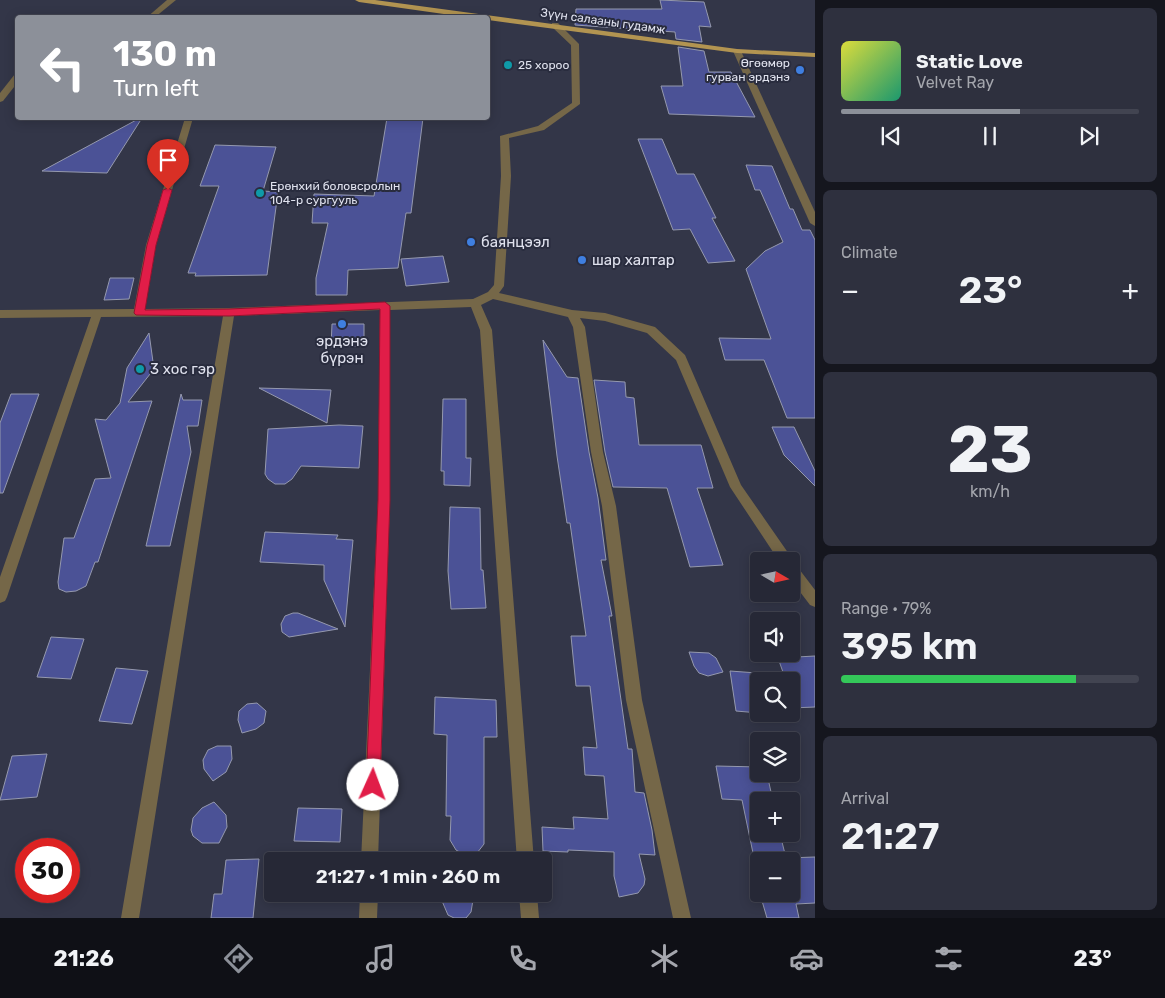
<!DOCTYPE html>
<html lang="en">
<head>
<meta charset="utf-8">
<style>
  body { margin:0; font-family:Rubik,sans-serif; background:#2e303e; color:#f1f3f6; height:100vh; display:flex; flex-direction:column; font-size:19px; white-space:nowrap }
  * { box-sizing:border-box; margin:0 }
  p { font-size:16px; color:#a4a6ad }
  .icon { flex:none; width:28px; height:28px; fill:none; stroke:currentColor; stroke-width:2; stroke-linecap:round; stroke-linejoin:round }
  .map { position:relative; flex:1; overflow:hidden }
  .side { display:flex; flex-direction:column; gap:8px; padding:8px; background:#15161e; width:350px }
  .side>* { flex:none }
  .guide { position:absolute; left:15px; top:15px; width:475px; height:105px; border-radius:5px; box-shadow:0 2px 12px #0003,0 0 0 1px #424451; background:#8c9099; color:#fff; overflow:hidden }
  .needle { width:32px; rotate:99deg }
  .controls { position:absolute; left:750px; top:552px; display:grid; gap:10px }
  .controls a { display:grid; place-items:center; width:50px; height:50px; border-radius:5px; background:#262836; box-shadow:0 2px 12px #0003,0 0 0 1px #424451; font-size:25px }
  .speed { position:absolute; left:15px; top:838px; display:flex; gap:10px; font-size:25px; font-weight:700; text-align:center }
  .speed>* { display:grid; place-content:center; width:65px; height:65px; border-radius:50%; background:#262836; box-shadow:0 2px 12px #0003,0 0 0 1px #424451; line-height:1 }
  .speed .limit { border:8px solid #d22; background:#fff; color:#111 }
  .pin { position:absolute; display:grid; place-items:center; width:42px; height:42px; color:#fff; margin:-51px -21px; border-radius:50% 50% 50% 0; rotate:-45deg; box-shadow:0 0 5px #0007 }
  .pin .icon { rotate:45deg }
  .me { position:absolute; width:55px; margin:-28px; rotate:2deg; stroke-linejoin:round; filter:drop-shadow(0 0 4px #0008) }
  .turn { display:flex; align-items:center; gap:18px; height:105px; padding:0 15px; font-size:22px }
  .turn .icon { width:65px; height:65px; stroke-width:2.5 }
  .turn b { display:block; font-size:35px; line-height:42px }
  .big { font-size:38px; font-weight:600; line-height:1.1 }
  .side .card { flex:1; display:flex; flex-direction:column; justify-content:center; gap:8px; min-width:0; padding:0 18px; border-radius:8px; background:#2e303e }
  .side .dial { align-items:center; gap:0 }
  .dial b { font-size:65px; line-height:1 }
  .song { display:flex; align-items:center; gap:15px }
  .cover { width:60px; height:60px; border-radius:8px; background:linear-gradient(135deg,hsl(60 70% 55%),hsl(160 70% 35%)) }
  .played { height:5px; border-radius:2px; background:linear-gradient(90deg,#8c9099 60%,#424451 60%) }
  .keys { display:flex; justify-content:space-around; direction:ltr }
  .heat { display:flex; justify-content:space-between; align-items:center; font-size:28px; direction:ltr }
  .charge { height:8px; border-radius:4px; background:linear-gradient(90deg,#34c759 79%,#424451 0) }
  .trip { position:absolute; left:264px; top:852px; width:288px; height:50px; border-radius:5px; background:#262836; box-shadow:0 2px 12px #0003,0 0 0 1px #424451; font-weight:600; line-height:50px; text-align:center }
  .tab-bar { display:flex; height:80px; justify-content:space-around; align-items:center; background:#0f1016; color:#a4a6ad }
  .tab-bar .icon { width:35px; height:35px }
  .tab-bar .active { color:#8c9099 }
  .tab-bar b { font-size:22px; color:#f1f3f6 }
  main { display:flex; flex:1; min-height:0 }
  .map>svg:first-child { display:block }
  .building { fill:#4b5296; stroke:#9599ae }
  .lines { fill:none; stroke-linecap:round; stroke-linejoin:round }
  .minor { fill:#756748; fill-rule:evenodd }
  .major { fill:#b29451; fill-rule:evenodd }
  .route { fill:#e11d48; stroke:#92132f }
  .culture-dot { fill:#0f9aa8; stroke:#292c3e; stroke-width:2 }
  .shop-dot { fill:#3f7fe0; stroke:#292c3e; stroke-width:2 }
  .labels { text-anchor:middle; stroke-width:4; stroke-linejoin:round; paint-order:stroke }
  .far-street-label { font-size:12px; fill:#e0e2ee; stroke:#292c3e }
  .far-poi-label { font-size:12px; fill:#e0e2ee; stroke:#292c3e; text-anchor:start }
  .poi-label { font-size:15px; fill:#e0e2ee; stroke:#292c3e; text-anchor:start }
</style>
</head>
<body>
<main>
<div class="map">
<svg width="815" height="918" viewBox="0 0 815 918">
  <rect width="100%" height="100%" fill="#333648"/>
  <g class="building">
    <polygon points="660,0 704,2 711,27 699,26 702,42 676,39 675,32 575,25 576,9 662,9"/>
    <polygon points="678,47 704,51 709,72 731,72 755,117 669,114 661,86 683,86"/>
    <polygon points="140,118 142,118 107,173 42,171"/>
    <polygon points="387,118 423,118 411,213 406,213 398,268 348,270 347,295 316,295 316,278 328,223 312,223 314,194 374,196"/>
    <polygon points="638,139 662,139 677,174 694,174 716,218 712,218 735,261 708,263 690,229 673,230"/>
    <polygon points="215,145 276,147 263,191 278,192 267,275 195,276 196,273 188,273 219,186 200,186"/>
    <polygon points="746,165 772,166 790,209 793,209 802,230 810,230 815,240 815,418 787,418 764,360 725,360 719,338 771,339 746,269 765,251 783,242 760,190 755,190"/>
    <polygon points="443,256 449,282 406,286 401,259"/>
    <polygon points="110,278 134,278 129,299 104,300"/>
    <polygon points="332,324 364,324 364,346 331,347"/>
    <polygon points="149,333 154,369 128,402 152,401 98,562 95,562 86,586 76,591 66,592 59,589 58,582 64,538 74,538 95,479 111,478 95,419 106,420 120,403 127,368"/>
    <polygon points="543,340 567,377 578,378 589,452 598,498 606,560 601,560 612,616 609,616 628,749 632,749 635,792 644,793 652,830 655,855 639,854 645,879 644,885 638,893 619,897 614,876 614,852 568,850 568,852 543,851 542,827 574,829 573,817 608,819 604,776 585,775 583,747 597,748 590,686 576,686 571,636 586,636 570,523 567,523 557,456"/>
    <polygon points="594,380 625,382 626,397 634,398 639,445 701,445 713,488 697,488 723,565 690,567 667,488 613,487 605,452"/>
    <polygon points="259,388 331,390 327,423"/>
    <polygon points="11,394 39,394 3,493 0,493 0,423"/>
    <polygon points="181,394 183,400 202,400 198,426 187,426 191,452 170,546 146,546"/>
    <polygon points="443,399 466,399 466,458 471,458 470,486 444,485 444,471 441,471"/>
    <polygon points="339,425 363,426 359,468 301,466 292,479 285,484 275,484 268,479 265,474 268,429"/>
    <polygon points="772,427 794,427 815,471 815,486 784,455"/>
    <polygon points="450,507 480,508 481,570 483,570 486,608 451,609 448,571"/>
    <polygon points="265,532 338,535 336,539 353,540 345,627 324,580 324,565 260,562"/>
    <polygon points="293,613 298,613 338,629 289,637 282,632 281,624 285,616"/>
    <polygon points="51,637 84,639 71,679 37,677"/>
    <polygon points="689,652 709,653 716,658 723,672 708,676 699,673 694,666"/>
    <polygon points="815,656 815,707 791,708 791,681 759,681 759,713 736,711 730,671 784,675 778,658"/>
    <polygon points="116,668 148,671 132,724 99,721"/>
    <polygon points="435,697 496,700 497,737 484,737 484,844 477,853 469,857 456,850 450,840 451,816 446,816 447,735 434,734"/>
    <polygon points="257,703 266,711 264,723 256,729 242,733 238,720 239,711 247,704"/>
    <polygon points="217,746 231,746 232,759 226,772 213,781 204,769 203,760 208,750"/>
    <polygon points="47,754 37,797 0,800 12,756"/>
    <polygon points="716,766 759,767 759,774 767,774 773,801 759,801 759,834 780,834 786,858 815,857 815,903 796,904 799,918 767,918 760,894 791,894 791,861 759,861 759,882 742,800 722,799"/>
    <polygon points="214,802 226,815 227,827 219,843 202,843 193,836 191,830 193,818 202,808"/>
    <polygon points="298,808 342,809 340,842 294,841"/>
    <polygon points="259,859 253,918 211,918 214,894 222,894 226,860"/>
    <polygon points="439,894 474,894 471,912 466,918 454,918 448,915"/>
  </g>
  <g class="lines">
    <g class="minor">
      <polygon points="167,0 176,0 154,18 146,18"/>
      <polygon points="552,23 558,23 579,44 580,104 544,130 509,138 511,176 504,286 499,293 572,310 605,313 655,327 685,355 741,485 791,557 792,563 796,565 815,590 815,607 810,605 791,580 791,561 779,561 730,487 676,360 647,333 605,321 580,318 585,327 603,452 616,506 642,700 691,918 673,918 626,700 602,506 591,452 573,327 568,317 493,299 481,305 492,330 534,861 517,861 480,330 471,307 390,310 390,500 378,861 361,861 378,500 380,310 234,316 139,918 121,918 223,316 101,317 7,597 5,601 0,603 0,577 91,317 0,318 0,310 134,309 146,245 185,118 193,118 156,245 145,309 229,308 473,299 488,292 494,285 501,176 500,136 538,126 572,103 571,45 552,27"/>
      <polygon points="734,49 741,51 815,212 815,226 810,223 733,51"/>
      <polygon points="15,74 18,74 18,82 3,101 0,102 0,93"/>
      <polygon points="360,894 378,894 377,918 359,918"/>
      <polygon points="519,894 537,894 539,918 521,918"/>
    </g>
    <polygon class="major" points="355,0 375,0 737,49 815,53 815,57 737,53 488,20 488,18 472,18 359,2"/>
  </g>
  <polygon class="route" points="168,188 172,190 156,245 145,310 229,309 385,302 390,306 390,500 380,785 378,790 373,793 368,790 366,785 378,500 380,309 229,316 136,315 134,313 147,245 163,190"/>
  <g class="culture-dot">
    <circle cx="508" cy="65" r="5"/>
    <circle cx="260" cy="193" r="5"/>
    <circle cx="140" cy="369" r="5"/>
  </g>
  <g class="shop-dot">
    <circle cx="800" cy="70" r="5"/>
    <circle cx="471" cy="242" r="5"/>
    <circle cx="582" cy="260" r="5"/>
    <circle cx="342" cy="324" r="5"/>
  </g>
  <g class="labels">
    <g class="far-street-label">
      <text transform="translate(603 21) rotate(8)" y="4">Зүүн салааны гудамж</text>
    </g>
    <g class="far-poi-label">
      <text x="790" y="67" text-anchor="end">Өгөөмөр<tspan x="790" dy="14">гурван эрдэнэ</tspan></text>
      <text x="518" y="69">25 хороо</text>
      <text x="270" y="190">Ерөнхий боловсролын<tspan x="270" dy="14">104-р сургууль</tspan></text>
    </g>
    <g class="poi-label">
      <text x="481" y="247">баянцээл</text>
      <text x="592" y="265">шар халтар</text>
      <text x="342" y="346" text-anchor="middle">эрдэнэ<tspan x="342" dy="17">бүрэн</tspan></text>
      <text x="150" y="374">3 хос гэр</text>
    </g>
  </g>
</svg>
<div class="controls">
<a><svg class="needle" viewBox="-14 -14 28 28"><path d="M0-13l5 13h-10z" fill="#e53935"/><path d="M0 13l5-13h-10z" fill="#a4a6ad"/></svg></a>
<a><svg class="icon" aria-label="sound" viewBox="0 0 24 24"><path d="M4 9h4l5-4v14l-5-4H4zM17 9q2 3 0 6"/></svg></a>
<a><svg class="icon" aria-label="search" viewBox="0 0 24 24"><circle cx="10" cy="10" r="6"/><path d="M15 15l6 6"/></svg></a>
<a><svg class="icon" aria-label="layers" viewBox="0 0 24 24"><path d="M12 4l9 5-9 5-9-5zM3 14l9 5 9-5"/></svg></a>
<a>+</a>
<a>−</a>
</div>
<div class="speed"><div class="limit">30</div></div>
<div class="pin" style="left:168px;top:190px;background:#d93025"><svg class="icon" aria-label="arrive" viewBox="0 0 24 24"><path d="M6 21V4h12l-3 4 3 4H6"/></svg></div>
<svg class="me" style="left:373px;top:785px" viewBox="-20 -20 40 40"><circle r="19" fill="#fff"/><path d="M0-13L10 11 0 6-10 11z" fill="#e11d48"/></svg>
<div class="trip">21:27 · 1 min · 260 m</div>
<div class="guide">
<div class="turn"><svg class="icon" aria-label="left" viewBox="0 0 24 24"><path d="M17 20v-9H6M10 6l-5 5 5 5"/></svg><div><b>130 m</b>Turn left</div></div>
</div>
</div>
<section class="side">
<div class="card">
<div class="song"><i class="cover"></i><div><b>Static Love</b><p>Velvet Ray</p></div></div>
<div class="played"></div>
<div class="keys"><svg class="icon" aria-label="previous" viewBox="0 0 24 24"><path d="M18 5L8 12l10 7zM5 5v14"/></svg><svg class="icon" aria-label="pause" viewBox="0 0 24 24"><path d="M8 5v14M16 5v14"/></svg><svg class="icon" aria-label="next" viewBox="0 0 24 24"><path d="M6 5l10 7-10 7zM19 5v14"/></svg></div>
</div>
<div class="card"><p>Climate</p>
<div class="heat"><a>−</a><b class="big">23°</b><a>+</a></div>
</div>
<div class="card dial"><b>23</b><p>km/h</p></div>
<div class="card"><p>Range · 79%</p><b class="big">395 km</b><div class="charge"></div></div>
<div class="card"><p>Arrival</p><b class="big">21:27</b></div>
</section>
</main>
<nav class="tab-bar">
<b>21:26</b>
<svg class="icon active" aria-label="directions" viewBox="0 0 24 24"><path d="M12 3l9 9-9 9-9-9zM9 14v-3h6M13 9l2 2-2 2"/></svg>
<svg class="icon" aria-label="music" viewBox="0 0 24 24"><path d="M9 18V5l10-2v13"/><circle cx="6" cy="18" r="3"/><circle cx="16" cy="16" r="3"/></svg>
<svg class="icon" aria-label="phone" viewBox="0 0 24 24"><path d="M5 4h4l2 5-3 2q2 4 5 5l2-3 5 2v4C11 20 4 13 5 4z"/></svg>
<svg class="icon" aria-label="climate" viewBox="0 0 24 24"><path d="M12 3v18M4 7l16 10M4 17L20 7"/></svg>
<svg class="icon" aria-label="car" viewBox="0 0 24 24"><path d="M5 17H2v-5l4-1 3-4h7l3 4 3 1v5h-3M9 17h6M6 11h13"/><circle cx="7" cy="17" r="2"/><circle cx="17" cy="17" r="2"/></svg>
<svg class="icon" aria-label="filters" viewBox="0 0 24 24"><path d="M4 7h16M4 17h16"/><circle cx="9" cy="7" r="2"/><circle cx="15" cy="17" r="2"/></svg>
<b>23°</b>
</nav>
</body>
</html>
